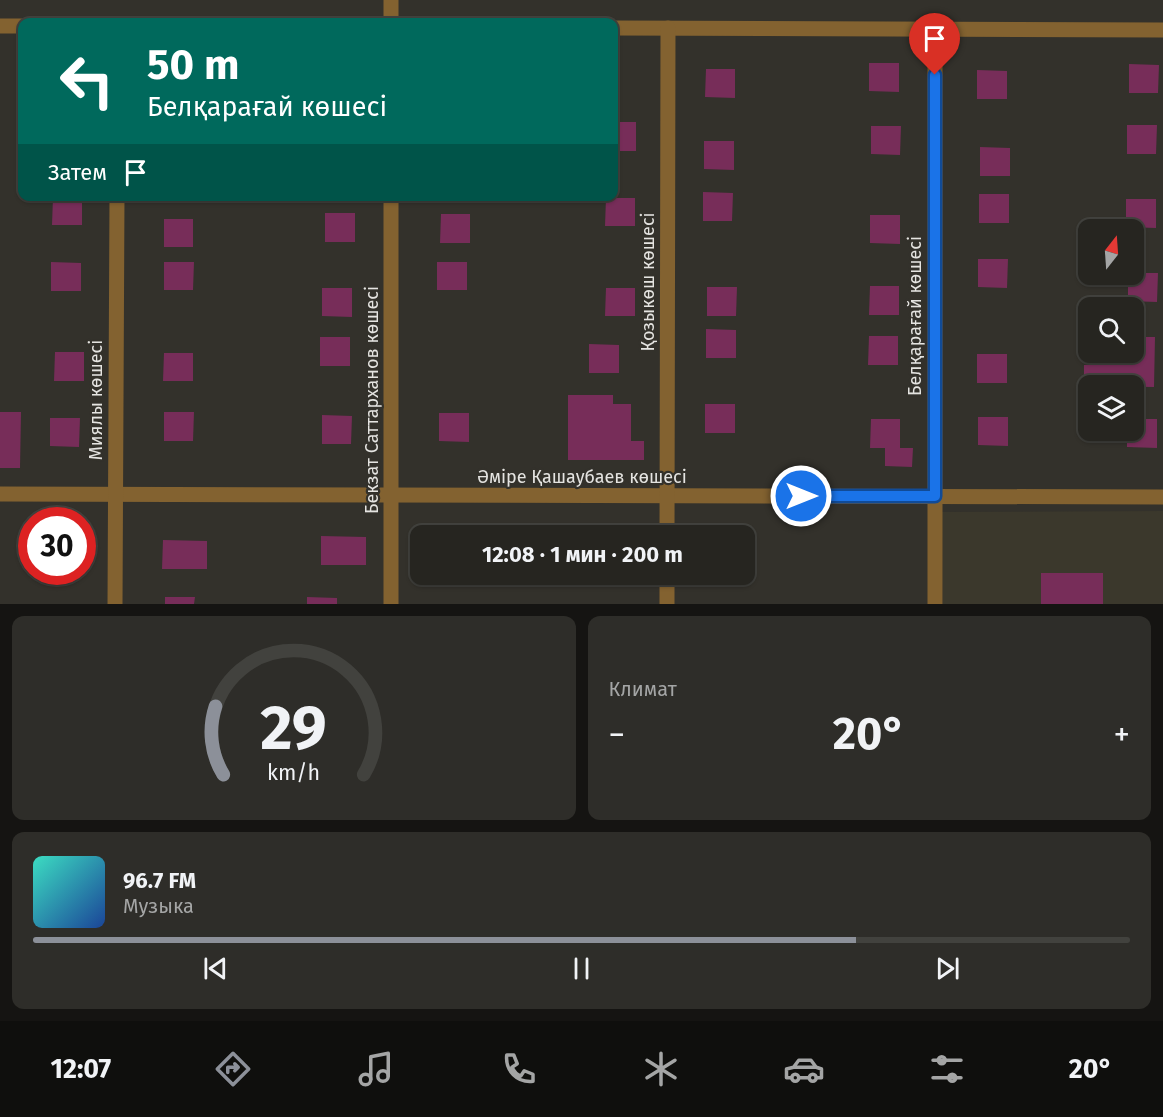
<!DOCTYPE html>
<html lang="ru">
<head>
<meta charset="utf-8">
<style>
  body { margin:0; font-family:"Fira Sans",sans-serif; background:#2e2d29; color:#f1f3f6; height:100vh; display:flex; flex-direction:column; font-size:22px; white-space:nowrap }
  * { box-sizing:border-box; margin:0 }
  p { font-size:20px; color:#a4a5a5 }
  .icon { flex:none; width:33px; height:33px; fill:none; stroke:currentColor; stroke-width:2; stroke-linecap:round; stroke-linejoin:round }
  .map { position:relative; height:604px; overflow:hidden }
  .details { display:flex; flex-direction:column; gap:12px; padding:12px; background:#151412; flex:1 }
  .details>* { flex:none }
  .top-card { position:absolute; left:18px; top:18px; width:600px; height:183px; border-radius:12px; box-shadow:0 2px 4px #0004,0 0 0 2px #42423e; background:#00695c; color:#fff; overflow:hidden }
  .needle { width:39px; rotate:17deg }
  .tools { position:absolute; left:1078px; top:219px; display:grid; gap:12px }
  .tools a { display:grid; place-items:center; width:66px; height:66px; border-radius:12px; background:#262520; box-shadow:0 2px 4px #0004,0 0 0 2px #42423e; font-size:30px }
  .speed { position:absolute; left:18px; top:507px; display:flex; gap:12px; font-size:30px; font-weight:700; text-align:center }
  .speed>* { display:grid; place-content:center; width:78px; height:78px; border-radius:50%; background:#262520; box-shadow:0 2px 4px #0004,0 0 0 2px #42423e; line-height:1 }
  .speed .limit { border:9px solid #d22; background:#fff; color:#111 }
  .pin { position:absolute; display:grid; place-items:center; width:51px; height:51px; color:#fff; margin:-62px -26px; border-radius:50% 50% 50% 0; rotate:-45deg; box-shadow:0 0 6px #0007 }
  .pin .icon { rotate:45deg }
  .me { position:absolute; width:66px; margin:-33px; rotate:90deg; stroke-linejoin:round; filter:drop-shadow(0 0 4px #0008) }
  .turn { display:flex; align-items:center; gap:21px; height:126px; padding:0 30px; font-size:27px }
  .turn .icon { width:78px; height:78px; stroke-width:2.5 }
  .turn b { display:block; font-size:42px; line-height:51px }
  .then { display:flex; align-items:center; height:57px; padding:0 30px; background:#0003; gap:12px; font-size:22px }
  .big { font-size:45px; font-weight:700; line-height:1.1 }
  .details .card { flex:1; display:flex; flex-direction:column; justify-content:center; gap:9px; min-width:0; padding:0 21px; border-radius:12px; background:#2e2d29 }
  .details .dial { align-items:center; gap:0 }
  .dial svg { height:156px; overflow:visible; fill:none; stroke:#42423e; stroke-width:7; stroke-linecap:round; text-anchor:middle }
  .dial text { fill:#f1f3f6; stroke:none }
  .song { display:flex; align-items:center; gap:18px }
  .cover { width:72px; height:72px; border-radius:9px; background:linear-gradient(135deg,hsl(170 70% 55%),hsl(220 70% 35%)) }
  .played { height:6px; border-radius:3px; background:linear-gradient(90deg,#8c9099 75%,#42423e 75%) }
  .keys { display:flex; justify-content:space-around; direction:ltr }
  .heat { display:flex; justify-content:space-between; align-items:center; font-size:33px; direction:ltr }
  .details .tiles { flex:1; display:grid; gap:12px; grid-template-columns:1fr 1fr }
  .card:last-child { grid-column:span 2 }
  .trip { position:absolute; left:410px; top:525px; width:345px; height:60px; border-radius:12px; background:#262520; box-shadow:0 2px 4px #0004,0 0 0 2px #42423e; font-weight:700; line-height:60px; text-align:center }
  .tab-bar { display:flex; height:96px; justify-content:space-around; align-items:center; background:#0f0f0d; color:#a4a5a5 }
  .tab-bar .icon { width:42px; height:42px }
  .tab-bar .on { color:#8c9099 }
  .tab-bar b { font-size:27px; color:#f1f3f6 }
  .map>svg:first-child { display:block }
  .built { fill:#3b382c }
  .building { fill:#772d59 }
  .lines { fill:none; stroke-linecap:round; stroke-linejoin:round }
  .minor { stroke:#836230; stroke-width:15 }
  .route-casing { stroke:#114b97; stroke-width:15 }
  .route { stroke:#1a73e8; stroke-width:10 }
  .labels { text-anchor:middle; stroke-width:4.5; stroke-linejoin:round; paint-order:stroke }
  .street-label { font-size:18px; fill:#e5e4e1; stroke:#33312b }
</style>
</head>
<body>
<div class="map">
<svg width="1163" height="604" viewBox="0 0 1163 604">
  <rect width="100%" height="100%" fill="#33312b"/>
  <polygon class="built" points="1163,511 1163,604 943,604 942,512"/>
  <g class="building">
    <polygon points="869,63 899,63 899,92 869,91"/>
    <polygon points="1129,64 1159,65 1158,93 1129,93"/>
    <rect x="614" y="67" width="6" height="28"/>
    <polygon points="706,69 735,69 735,98 705,97"/>
    <polygon points="977,70 1007,71 1007,99 977,99"/>
    <rect x="614" y="122" width="22" height="29"/>
    <polygon points="1127,125 1157,125 1156,154 1127,154"/>
    <polygon points="871,126 901,126 900,155 871,154"/>
    <polygon points="704,141 734,141 734,170 704,169"/>
    <polygon points="980,147 1010,148 1010,176 980,176"/>
    <polygon points="703,192 733,193 732,221 703,221"/>
    <rect x="979" y="194" width="30" height="29"/>
    <polygon points="53,197 82,197 82,225 52,225"/>
    <polygon points="606,198 635,198 635,226 605,226"/>
    <polygon points="1126,199 1156,199 1156,228 1126,227"/>
    <rect x="325" y="213" width="30" height="29"/>
    <polygon points="441,214 470,214 470,243 440,243"/>
    <polygon points="870,215 900,215 900,244 870,243"/>
    <rect x="164" y="219" width="29" height="28"/>
    <polygon points="978,259 1008,259 1007,288 978,287"/>
    <polygon points="51,262 81,263 81,291 51,291"/>
    <polygon points="164,262 194,262 193,290 164,290"/>
    <rect x="437" y="262" width="30" height="28"/>
    <polygon points="1134,273 1158,273 1157,302 1128,301 1128,274 1134,274"/>
    <polygon points="870,286 899,286 899,315 869,315"/>
    <polygon points="707,287 737,287 736,316 707,316"/>
    <polygon points="322,288 352,288 352,317 322,316"/>
    <polygon points="606,288 635,288 635,316 605,316"/>
    <polygon points="706,329 736,330 736,358 706,358"/>
    <polygon points="869,336 898,336 898,365 868,365"/>
    <rect x="320" y="337" width="30" height="29"/>
    <polygon points="1134,337 1155,337 1154,387 1084,386 1084,365 1125,365 1125,352 1134,352"/>
    <polygon points="589,344 619,345 619,373 589,373"/>
    <polygon points="55,352 84,352 84,381 54,381"/>
    <polygon points="164,353 193,353 193,381 163,381"/>
    <rect x="977" y="354" width="30" height="29"/>
    <polygon points="568,395 613,395 613,404 631,404 631,441 644,441 644,460 568,460"/>
    <rect x="705" y="404" width="30" height="29"/>
    <polygon points="0,412 21,412 20,468 0,468"/>
    <polygon points="164,412 194,412 193,441 164,441"/>
    <polygon points="439,413 469,413 469,442 439,441"/>
    <polygon points="322,415 352,416 351,444 322,444"/>
    <polygon points="978,417 1008,417 1008,446 978,445"/>
    <polygon points="50,418 80,418 79,447 50,446"/>
    <polygon points="871,419 900,419 900,448 913,448 912,467 885,466 885,448 870,448"/>
    <polygon points="1134,419 1157,419 1157,448 1127,447 1127,430 1134,430"/>
    <polygon points="321,536 366,537 366,565 321,565"/>
    <polygon points="163,540 207,541 207,569 162,569"/>
    <rect x="744" y="541" width="2" height="28"/>
    <rect x="1041" y="573" width="62" height="31"/>
    <polygon points="165,597 195,597 194,604 165,604"/>
    <polygon points="307,597 337,598 337,604 307,604"/>
  </g>
  <g class="lines">
    <g class="minor">
      <polyline points="391,22 391,0"/>
      <polyline points="0,26 22,26"/>
      <polyline points="614,28 1163,30"/>
      <polyline points="935,29 935,604"/>
      <polyline points="0,494 1163,497"/>
      <polyline points="667,536 668,28"/>
      <polyline points="667,574 667,604"/>
      <polyline points="115,604 117,196"/>
      <polyline points="391,604 391,196"/>
    </g>
  </g>
  <g class="lines">
    <defs>
      <polyline id="route" points="801,496 935,496 935,75"/>
    </defs>
    <use href="#route" class="route-casing"/>
    <use href="#route" class="route"/>
  </g>
  <g class="labels">
    <g class="street-label">
      <text transform="translate(648 282) rotate(-90)" y="6">Қозыкөш көшесі</text>
      <text transform="translate(915 316) rotate(-90)" y="6">Белқарағай көшесі</text>
      <text transform="translate(96 400) rotate(-90)" y="6">Миялы көшесі</text>
      <text transform="translate(372 400) rotate(-90)" y="6">Бекзат Саттарханов көшесі</text>
      <text x="582" y="483">Әміре Қашаубаев көшесі</text>
    </g>
  </g>
</svg>
<div class="tools">
<a><svg class="needle" viewBox="-14 -14 28 28"><path d="M0-13l5 13h-10z" fill="#e53935"/><path d="M0 13l5-13h-10z" fill="#a4a5a5"/></svg></a>
<a><svg class="icon" aria-label="search" viewBox="0 0 24 24"><circle cx="10" cy="10" r="6"/><path d="M15 15l6 6"/></svg></a>
<a><svg class="icon" aria-label="layers" viewBox="0 0 24 24"><path d="M12 4l9 5-9 5-9-5zM3 14l9 5 9-5"/></svg></a>
</div>
<div class="speed"><div class="limit">30</div></div>
<div class="pin" style="left:935px;top:75px;background:#d93025"><svg class="icon" aria-label="arrive" viewBox="0 0 24 24"><path d="M6 21V4h12l-3 4 3 4H6"/></svg></div>
<svg class="me" style="left:801px;top:496px" viewBox="-20 -20 40 40"><circle r="17" fill="#1a73e8" stroke="#fff" stroke-width="3"/><path d="M0-11L8 9 0 5-8 9z" fill="#fff"/></svg>
<div class="trip">12:08 · 1 мин · 200 m</div>
<div class="top-card">
<div class="turn"><svg class="icon" aria-label="left" viewBox="0 0 24 24"><path d="M17 20v-9H6M10 6l-5 5 5 5"/></svg><div><b>50 m</b>Белқарағай көшесі</div></div>
<div class="then">Затем<svg class="icon" aria-label="arrive" viewBox="0 0 24 24"><path d="M6 21V4h12l-3 4 3 4H6"/></svg></div>
</div>
</div>
<section class="details">
<div class="tiles">
<div class="card dial"><svg viewBox="0 0 100 80">
<path d="M14 69A42 42 0 1 1 86 69"/>
<path d="M14 69A42 42 0 0 1 10 34" stroke="#8c9099"/>
<text x="50" y="56" font-size="32" font-weight="700">29</text>
<text x="50" y="72" font-size="11">km/h</text>
</svg></div>
<div class="card"><p>Климат</p>
<div class="heat"><a>−</a><b class="big">20°</b><a>+</a></div>
</div>
<div class="card">
<div class="song"><i class="cover"></i><div><b>96.7 FM</b><p>Музыка</p></div></div>
<div class="played"></div>
<div class="keys"><svg class="icon" aria-label="previous" viewBox="0 0 24 24"><path d="M18 5L8 12l10 7zM5 5v14"/></svg><svg class="icon" aria-label="pause" viewBox="0 0 24 24"><path d="M8 5v14M16 5v14"/></svg><svg class="icon" aria-label="next" viewBox="0 0 24 24"><path d="M6 5l10 7-10 7zM19 5v14"/></svg></div>
</div>
</div>
</section>
<nav class="tab-bar">
<b>12:07</b>
<svg class="icon on" aria-label="directions" viewBox="0 0 24 24"><path d="M12 3l9 9-9 9-9-9zM9 14v-3h6M13 9l2 2-2 2"/></svg>
<svg class="icon" aria-label="music" viewBox="0 0 24 24"><path d="M9 18V5l10-2v13"/><circle cx="6" cy="18" r="3"/><circle cx="16" cy="16" r="3"/></svg>
<svg class="icon" aria-label="phone" viewBox="0 0 24 24"><path d="M5 4h4l2 5-3 2q2 4 5 5l2-3 5 2v4C11 20 4 13 5 4z"/></svg>
<svg class="icon" aria-label="climate" viewBox="0 0 24 24"><path d="M12 3v18M4 7l16 10M4 17L20 7"/></svg>
<svg class="icon" aria-label="car" viewBox="0 0 24 24"><path d="M5 17H2v-5l4-1 3-4h7l3 4 3 1v5h-3M9 17h6M6 11h13"/><circle cx="7" cy="17" r="2"/><circle cx="17" cy="17" r="2"/></svg>
<svg class="icon" aria-label="filters" viewBox="0 0 24 24"><path d="M4 7h16M4 17h16"/><circle cx="9" cy="7" r="2"/><circle cx="15" cy="17" r="2"/></svg>
<b>20°</b>
</nav>
</body>
</html>
